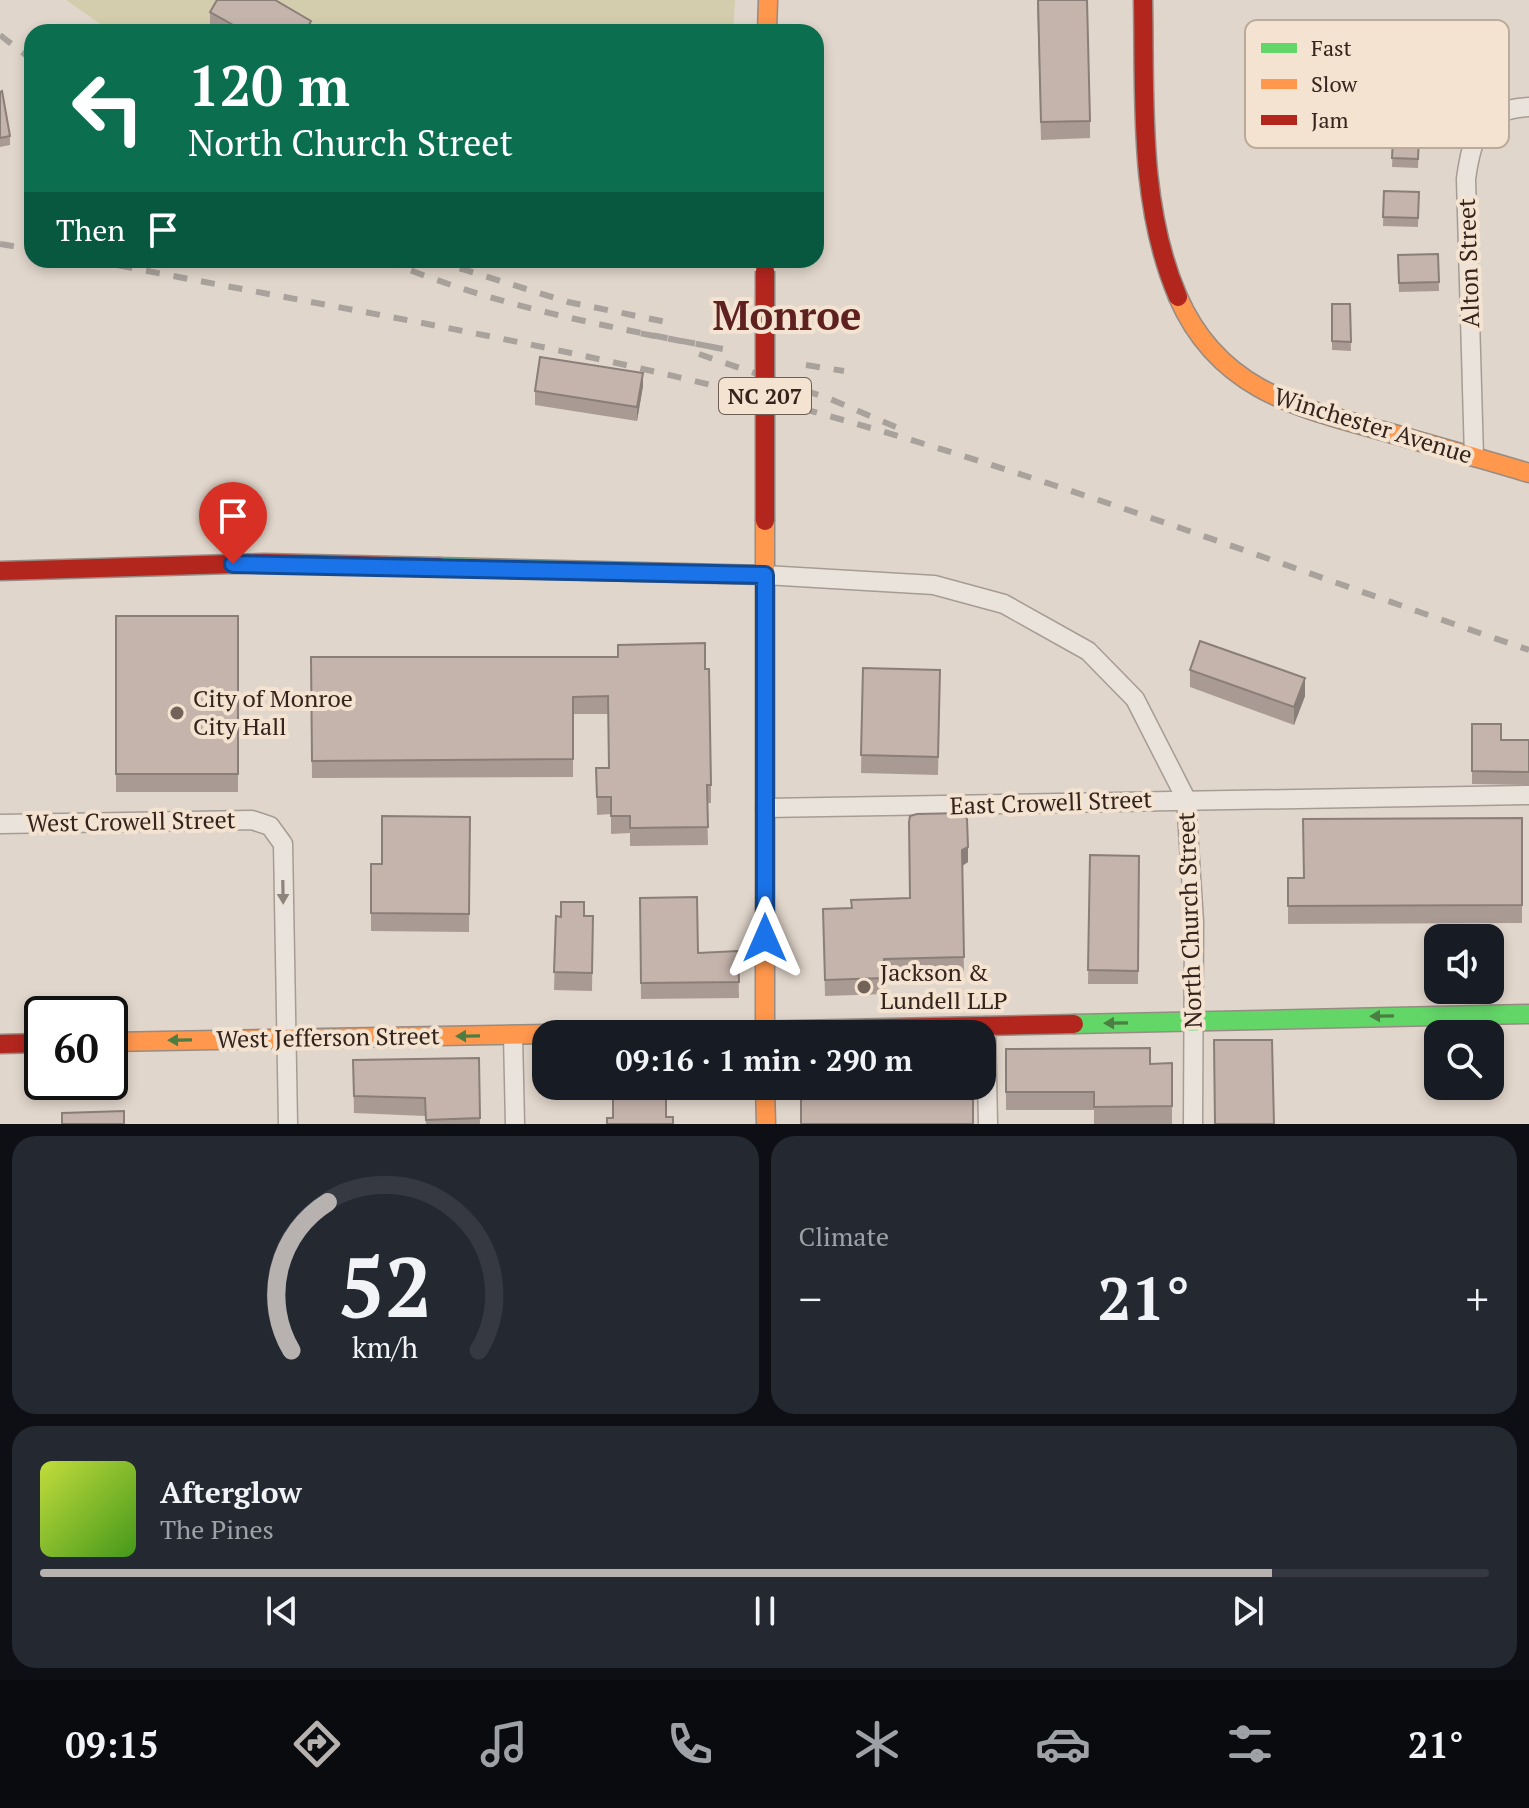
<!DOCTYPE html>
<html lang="en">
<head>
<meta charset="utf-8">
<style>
  body { margin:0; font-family:"PT Serif",serif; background:#242831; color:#f1f3f6; height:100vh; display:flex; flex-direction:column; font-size:30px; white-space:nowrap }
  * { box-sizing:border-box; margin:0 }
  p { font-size:26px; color:#9ea1a6 }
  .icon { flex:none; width:44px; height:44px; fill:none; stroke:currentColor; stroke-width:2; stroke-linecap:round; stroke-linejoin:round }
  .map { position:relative; height:1124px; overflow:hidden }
  .details { display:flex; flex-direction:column; gap:12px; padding:12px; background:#0d0f14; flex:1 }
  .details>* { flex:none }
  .guide { position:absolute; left:24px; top:24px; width:800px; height:244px; border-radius:24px; box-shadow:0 4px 12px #0003; background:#0b6e4f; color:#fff; overflow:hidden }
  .controls { position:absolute; left:1424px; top:924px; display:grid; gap:16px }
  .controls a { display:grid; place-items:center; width:80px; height:80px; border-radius:16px; background:#171b24; box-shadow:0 4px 12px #0003; font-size:40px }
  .speed { position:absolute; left:24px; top:996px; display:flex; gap:16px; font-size:40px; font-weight:700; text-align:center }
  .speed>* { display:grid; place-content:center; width:104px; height:104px; border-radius:50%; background:#171b24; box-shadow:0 4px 12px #0003; line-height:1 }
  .speed .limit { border:4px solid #111; border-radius:12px; background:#fff; color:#111 }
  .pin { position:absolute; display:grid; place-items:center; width:68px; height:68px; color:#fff; margin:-82px -34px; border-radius:50% 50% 50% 0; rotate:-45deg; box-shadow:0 0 8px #0007 }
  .pin .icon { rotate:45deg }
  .me { position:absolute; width:88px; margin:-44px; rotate:0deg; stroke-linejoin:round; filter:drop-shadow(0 0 6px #0008) }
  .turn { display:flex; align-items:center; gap:28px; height:168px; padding:0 32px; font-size:36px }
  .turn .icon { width:104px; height:104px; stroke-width:2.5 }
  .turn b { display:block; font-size:56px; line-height:68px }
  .then { display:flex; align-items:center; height:76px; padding:0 32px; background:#0003; gap:16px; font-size:30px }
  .big { font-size:60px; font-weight:600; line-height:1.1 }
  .details .card { flex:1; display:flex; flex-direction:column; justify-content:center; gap:12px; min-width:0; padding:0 28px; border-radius:24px; background:#242831 }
  .details .dial { align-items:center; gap:0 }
  .dial svg { height:208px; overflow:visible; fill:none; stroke:#363941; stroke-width:7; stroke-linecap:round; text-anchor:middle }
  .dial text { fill:#f1f3f6; stroke:none }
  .song { display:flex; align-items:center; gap:24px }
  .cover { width:96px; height:96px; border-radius:12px; background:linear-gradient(135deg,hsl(70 70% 55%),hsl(100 70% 35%)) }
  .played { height:8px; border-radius:4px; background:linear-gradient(90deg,#b7b2b0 85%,#363941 85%) }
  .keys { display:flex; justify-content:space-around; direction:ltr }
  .heat { display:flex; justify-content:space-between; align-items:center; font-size:44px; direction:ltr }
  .details .tiles { flex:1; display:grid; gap:12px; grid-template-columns:1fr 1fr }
  .card:last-child { grid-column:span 2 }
  .trip { position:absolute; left:532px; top:1020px; width:464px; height:80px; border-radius:24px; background:#171b24; box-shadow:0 4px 12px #0003; font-weight:600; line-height:80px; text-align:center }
  .dock { display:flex; height:128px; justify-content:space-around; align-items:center; background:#090b0e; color:#9ea1a6 }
  .dock .icon { width:56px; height:56px }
  .dock .current { color:#b7b2b0 }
  .dock b { font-size:36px; color:#f1f3f6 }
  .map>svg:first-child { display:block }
  .green { fill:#d3cdad }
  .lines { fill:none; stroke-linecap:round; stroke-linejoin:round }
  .street-casing { stroke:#a69c94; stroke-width:21 }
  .fast-casing { stroke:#968c84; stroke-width:21 }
  .slow-casing { stroke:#968c84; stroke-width:21 }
  .jam-casing { stroke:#968c84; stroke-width:21 }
  .street { stroke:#eae3dc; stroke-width:18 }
  .fast { stroke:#63d668; stroke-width:18 }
  .slow { stroke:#ff974d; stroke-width:18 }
  .jam { stroke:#b3261e; stroke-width:18 }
  .rail { stroke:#a9a29c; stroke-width:6; stroke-dasharray:14 14; stroke-linecap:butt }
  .jam-bridge-casing { stroke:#8c827b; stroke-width:21; stroke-linecap:butt }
  .jam-bridge { stroke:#b3261e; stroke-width:18 }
  .wall { fill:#a99b94 }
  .shaded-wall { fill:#8a7e78 }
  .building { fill:#c5b4ac; stroke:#8a7e78; stroke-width:2 }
  .oneway { fill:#8f847c }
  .oneway2 { fill:#4c7d42 }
  .route-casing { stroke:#114b97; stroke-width:20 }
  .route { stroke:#1a73e8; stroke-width:14 }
  .poi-dot { fill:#71625a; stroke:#f3e3d0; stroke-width:3 }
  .labels { text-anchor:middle; stroke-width:8; stroke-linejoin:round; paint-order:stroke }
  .shield { fill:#f3e3d0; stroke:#6d5d53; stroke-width:2 }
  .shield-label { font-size:22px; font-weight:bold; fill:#34241d }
  .street-label { font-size:24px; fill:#34241d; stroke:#f3e3d0 }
  .poi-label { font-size:24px; fill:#34241d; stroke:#f3e3d0; text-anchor:start }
  .town-label { font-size:40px; font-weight:bold; fill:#5e211f; stroke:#f3e3d0 }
  .key { fill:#f3e3d0; stroke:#baaa9a; stroke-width:2 }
  .key-label { font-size:22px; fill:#34241d }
</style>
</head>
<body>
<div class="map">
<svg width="1529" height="1124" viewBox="0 0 1529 1124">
  <rect width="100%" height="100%" fill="#e1d6cb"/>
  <polygon class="green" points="66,0 735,0 733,32 112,32"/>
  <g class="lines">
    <defs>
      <g id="street">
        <path d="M1474 457 1466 179C1472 135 1481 109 1529 107"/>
        <polyline points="765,575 934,585 1004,604 1088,651 1135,699 1186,799 1194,922 1193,1124"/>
        <polyline points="765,808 1529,795"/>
        <polyline points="0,824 252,820 270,826 283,844 288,1124"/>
        <polyline points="986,1026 988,1124"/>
        <polyline points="513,1035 515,1124"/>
      </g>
      <g id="fast">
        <polyline points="439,567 765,575"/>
        <polyline points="1074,1024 1529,1014"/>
      </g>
      <g id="slow">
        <polyline points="767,32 768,0"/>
        <path d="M1178 297C1218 389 1295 407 1383 431 1431 445 1480 458 1529 473"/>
        <polyline points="765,521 765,1034"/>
        <polyline points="110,1042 546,1034"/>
        <polyline points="765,1086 766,1124"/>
      </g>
      <g id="jam">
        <path d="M1143 0C1145 99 1138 204 1178 297"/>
        <polyline points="0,571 264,563 439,567"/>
        <polyline points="610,1034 1074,1024"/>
        <polyline points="0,1044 42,1043"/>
      </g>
    </defs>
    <use href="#street" class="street-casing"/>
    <use href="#fast" class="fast-casing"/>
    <use href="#slow" class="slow-casing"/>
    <use href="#jam" class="jam-casing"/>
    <use href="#street" class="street"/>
    <use href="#fast" class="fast"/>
    <use href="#slow" class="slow"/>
    <use href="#jam" class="jam"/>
    <g class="rail">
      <polyline points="0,35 32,60"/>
      <polyline points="0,244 32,249"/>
      <path d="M91 260C302 302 514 336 723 388 997 456 1263 559 1529 650"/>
      <path d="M385 260C496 307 606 326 723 349L639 333"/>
      <polyline points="433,260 568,302 676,324"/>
      <polyline points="699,354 830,399 898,428"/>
      <polyline points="806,365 844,371"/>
    </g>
    <defs>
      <polyline id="jam-bridge" points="765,271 765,521"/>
    </defs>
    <use href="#jam-bridge" class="jam-bridge-casing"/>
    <use href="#jam-bridge" class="jam-bridge"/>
  </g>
  <g class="wall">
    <polygon points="1037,0 1090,121 1090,138 1041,140"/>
    <polygon points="210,12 311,32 222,32 210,25"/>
    <polygon points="0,92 10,136 10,145 0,147"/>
    <polygon points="1394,116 1420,117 1418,168 1392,167"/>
    <polygon points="1384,191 1419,192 1418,227 1383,226"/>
    <polygon points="1438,254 1439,291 1399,292 1398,255"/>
    <polygon points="1332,304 1350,304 1351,351 1332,350"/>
    <polygon points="643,386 637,421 535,405 535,391"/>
    <rect x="116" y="616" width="122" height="176"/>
    <polygon points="311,657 705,669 711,785 711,803 707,803 708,845 630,846 630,833 611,834 611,814 597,815 596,768 609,768 608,714 573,714 573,777 312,778"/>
    <polygon points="863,668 940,670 938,775 861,773"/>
    <polygon points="1190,670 1305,696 1294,725 1190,687"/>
    <polygon points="1472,724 1501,740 1529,740 1529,785 1472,784"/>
    <polygon points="470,817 469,932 371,931 371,864 382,864"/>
    <polygon points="1522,818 1522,923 1288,924 1288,878 1303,878"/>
    <polygon points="909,822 968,862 962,866 964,973 884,975 885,994 825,996 823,909 851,908 910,898"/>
    <polygon points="1090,855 1139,856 1138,984 1088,984"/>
    <polygon points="640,898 698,953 738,951 739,998 641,999"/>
    <polygon points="556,916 593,916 592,991 554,990"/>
    <polygon points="1006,1049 1150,1064 1172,1063 1172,1124 1094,1124 1094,1110 1006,1110"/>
    <polygon points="479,1058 480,1124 426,1124 425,1116 354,1113 353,1060"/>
  </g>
  <g class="shaded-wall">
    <polygon points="311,21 311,32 305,32"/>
    <polygon points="643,373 643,386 637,421 637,407"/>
    <polygon points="1305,678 1305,696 1294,725 1294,707"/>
    <polygon points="968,847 968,862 962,866 962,850"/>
  </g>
  <g class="building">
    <polygon points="217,0 275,0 311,21 305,32 246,32 210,12"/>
    <polygon points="1038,0 1087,0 1090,121 1041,122"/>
    <polygon points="2,91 10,136 0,138 0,92"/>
    <polygon points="1394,116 1420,117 1418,159 1392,158"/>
    <polygon points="1384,191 1419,192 1418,218 1383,217"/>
    <polygon points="1438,254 1439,282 1399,283 1398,255"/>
    <polygon points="1332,304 1350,304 1351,342 1332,341"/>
    <polygon points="540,357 643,373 637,407 535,391"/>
    <rect x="116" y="616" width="122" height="158"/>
    <polygon points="1200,641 1305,678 1294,707 1190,670"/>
    <polygon points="705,643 705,669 709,669 711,785 707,785 708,827 630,828 630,816 611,816 611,797 597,797 596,768 609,768 608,696 573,697 573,759 312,761 311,657 618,657 618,645"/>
    <polygon points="863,668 940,670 938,757 861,755"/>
    <polygon points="1472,724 1501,724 1501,740 1529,740 1529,772 1472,771"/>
    <polygon points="964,813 967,819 968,847 962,850 964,957 884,959 885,978 825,980 823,909 852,908 851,900 910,898 909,822 910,816 917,814"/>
    <polygon points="382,816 470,817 469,914 371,913 371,864 382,864"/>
    <polygon points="1522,818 1522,905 1288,906 1288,878 1304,878 1303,819"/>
    <polygon points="1090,855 1139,856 1138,971 1088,970"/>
    <polygon points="697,897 698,953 738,951 739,982 641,983 640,898"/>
    <polygon points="561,902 584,902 584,916 593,916 592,973 554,972 556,916 561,917"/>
    <polygon points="1214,1040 1272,1040 1274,1124 1215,1124"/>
    <polygon points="1150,1048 1150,1064 1172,1063 1172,1106 1094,1107 1094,1092 1006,1092 1006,1049"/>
    <polygon points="479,1058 480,1118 426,1120 425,1098 354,1096 353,1060"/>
    <polygon points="613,1086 666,1086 666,1117 673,1117 673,1124 607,1124 607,1118 613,1118"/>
    <rect x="801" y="1086" width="172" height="38"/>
    <polygon points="124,1111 124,1124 62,1124 62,1113"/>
  </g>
  <defs><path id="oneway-solid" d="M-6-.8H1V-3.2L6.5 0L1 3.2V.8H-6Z" transform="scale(2)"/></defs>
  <use class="oneway" href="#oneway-solid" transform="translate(283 892) rotate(89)"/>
  <g class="oneway2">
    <use href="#oneway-solid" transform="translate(1382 1016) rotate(179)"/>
    <use href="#oneway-solid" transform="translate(1116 1023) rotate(179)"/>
    <use href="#oneway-solid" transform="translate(468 1036) rotate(179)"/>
    <use href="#oneway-solid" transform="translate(180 1040) rotate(179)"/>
  </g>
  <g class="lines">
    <defs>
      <polyline id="route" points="233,564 765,575 765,938"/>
    </defs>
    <use href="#route" class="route-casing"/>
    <use href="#route" class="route"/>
  </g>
  <g class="poi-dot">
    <circle cx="177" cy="713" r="8"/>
    <circle cx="864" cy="987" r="8"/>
  </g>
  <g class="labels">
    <rect class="shield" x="719" y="378" width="92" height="36" rx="6"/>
    <g class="shield-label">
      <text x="765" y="404">NC 207</text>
    </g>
    <g class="street-label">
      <text transform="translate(1469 263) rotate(-92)" y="8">Alton Street</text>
      <text transform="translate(1373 426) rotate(17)" y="8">Winchester Avenue</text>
      <text transform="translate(1051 803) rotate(-2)" y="8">East Crowell Street</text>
      <text transform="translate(131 822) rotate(-1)" y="8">West Crowell Street</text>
      <text transform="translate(1190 920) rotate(-92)" y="8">North Church Street</text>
      <text transform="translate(328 1038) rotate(-1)" y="8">West Jefferson Street</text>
    </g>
    <g class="poi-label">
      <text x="193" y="707">City of Monroe<tspan x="193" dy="28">City Hall</tspan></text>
      <text x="880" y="981">Jackson &amp;<tspan x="880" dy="28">Lundell LLP</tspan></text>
    </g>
    <g class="town-label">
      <text x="787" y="330">Monroe</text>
    </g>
  </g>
  <rect x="1245" y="20" width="264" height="128" rx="12" class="key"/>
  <rect x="1261" y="43" width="36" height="10" fill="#63d668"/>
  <rect x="1261" y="79" width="36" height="10" fill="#ff974d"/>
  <rect x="1261" y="115" width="36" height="10" fill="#b3261e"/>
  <g class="key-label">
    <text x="1311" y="56">Fast</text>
    <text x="1311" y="92">Slow</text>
    <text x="1311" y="128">Jam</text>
  </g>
</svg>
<div class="controls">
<a><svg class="icon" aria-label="sound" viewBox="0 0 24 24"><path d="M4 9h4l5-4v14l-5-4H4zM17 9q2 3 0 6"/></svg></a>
<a><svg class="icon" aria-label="search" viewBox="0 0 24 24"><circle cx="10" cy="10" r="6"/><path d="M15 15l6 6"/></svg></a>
</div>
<div class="speed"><div class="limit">60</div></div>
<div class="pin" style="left:233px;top:564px;background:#d93025"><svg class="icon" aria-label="arrive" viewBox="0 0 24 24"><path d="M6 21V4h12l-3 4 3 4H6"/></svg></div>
<svg class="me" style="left:765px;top:938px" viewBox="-20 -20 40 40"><path d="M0-17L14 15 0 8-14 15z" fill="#1a73e8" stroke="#fff" stroke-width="4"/></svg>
<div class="trip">09:16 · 1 min · 290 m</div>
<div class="guide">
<div class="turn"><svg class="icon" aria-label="left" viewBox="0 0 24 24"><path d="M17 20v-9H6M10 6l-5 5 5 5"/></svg><div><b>120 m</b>North Church Street</div></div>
<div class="then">Then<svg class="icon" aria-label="arrive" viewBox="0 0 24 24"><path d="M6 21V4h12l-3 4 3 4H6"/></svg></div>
</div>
</div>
<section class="details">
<div class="tiles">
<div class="card dial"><svg viewBox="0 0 100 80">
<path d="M14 69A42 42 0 1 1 86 69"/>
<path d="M14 69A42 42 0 0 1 28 12" stroke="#b7b2b0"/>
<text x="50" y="56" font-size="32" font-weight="700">52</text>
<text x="50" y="72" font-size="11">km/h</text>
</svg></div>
<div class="card"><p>Climate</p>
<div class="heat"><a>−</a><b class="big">21°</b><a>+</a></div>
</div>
<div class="card">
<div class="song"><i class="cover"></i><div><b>Afterglow</b><p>The Pines</p></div></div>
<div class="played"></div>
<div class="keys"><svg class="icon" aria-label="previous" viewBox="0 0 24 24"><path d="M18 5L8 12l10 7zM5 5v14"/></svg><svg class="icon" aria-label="pause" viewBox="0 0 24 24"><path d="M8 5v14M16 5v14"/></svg><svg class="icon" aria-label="next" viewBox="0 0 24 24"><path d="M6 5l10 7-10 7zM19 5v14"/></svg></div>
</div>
</div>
</section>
<nav class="dock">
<b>09:15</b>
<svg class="icon current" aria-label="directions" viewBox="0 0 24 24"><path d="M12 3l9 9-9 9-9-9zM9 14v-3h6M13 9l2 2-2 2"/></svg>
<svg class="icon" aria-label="music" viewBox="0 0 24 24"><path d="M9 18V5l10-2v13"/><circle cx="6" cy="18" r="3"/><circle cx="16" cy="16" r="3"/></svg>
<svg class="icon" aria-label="phone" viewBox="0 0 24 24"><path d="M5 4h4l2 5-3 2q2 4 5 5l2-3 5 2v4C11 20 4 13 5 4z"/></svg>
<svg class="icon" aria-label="climate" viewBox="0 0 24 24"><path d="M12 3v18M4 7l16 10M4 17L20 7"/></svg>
<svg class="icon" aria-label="car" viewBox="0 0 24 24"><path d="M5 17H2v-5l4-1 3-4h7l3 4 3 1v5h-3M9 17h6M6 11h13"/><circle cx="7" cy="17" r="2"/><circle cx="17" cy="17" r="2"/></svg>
<svg class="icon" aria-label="filters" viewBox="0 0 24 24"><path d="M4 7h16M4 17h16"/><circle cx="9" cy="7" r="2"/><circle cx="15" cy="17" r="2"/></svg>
<b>21°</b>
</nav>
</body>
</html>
